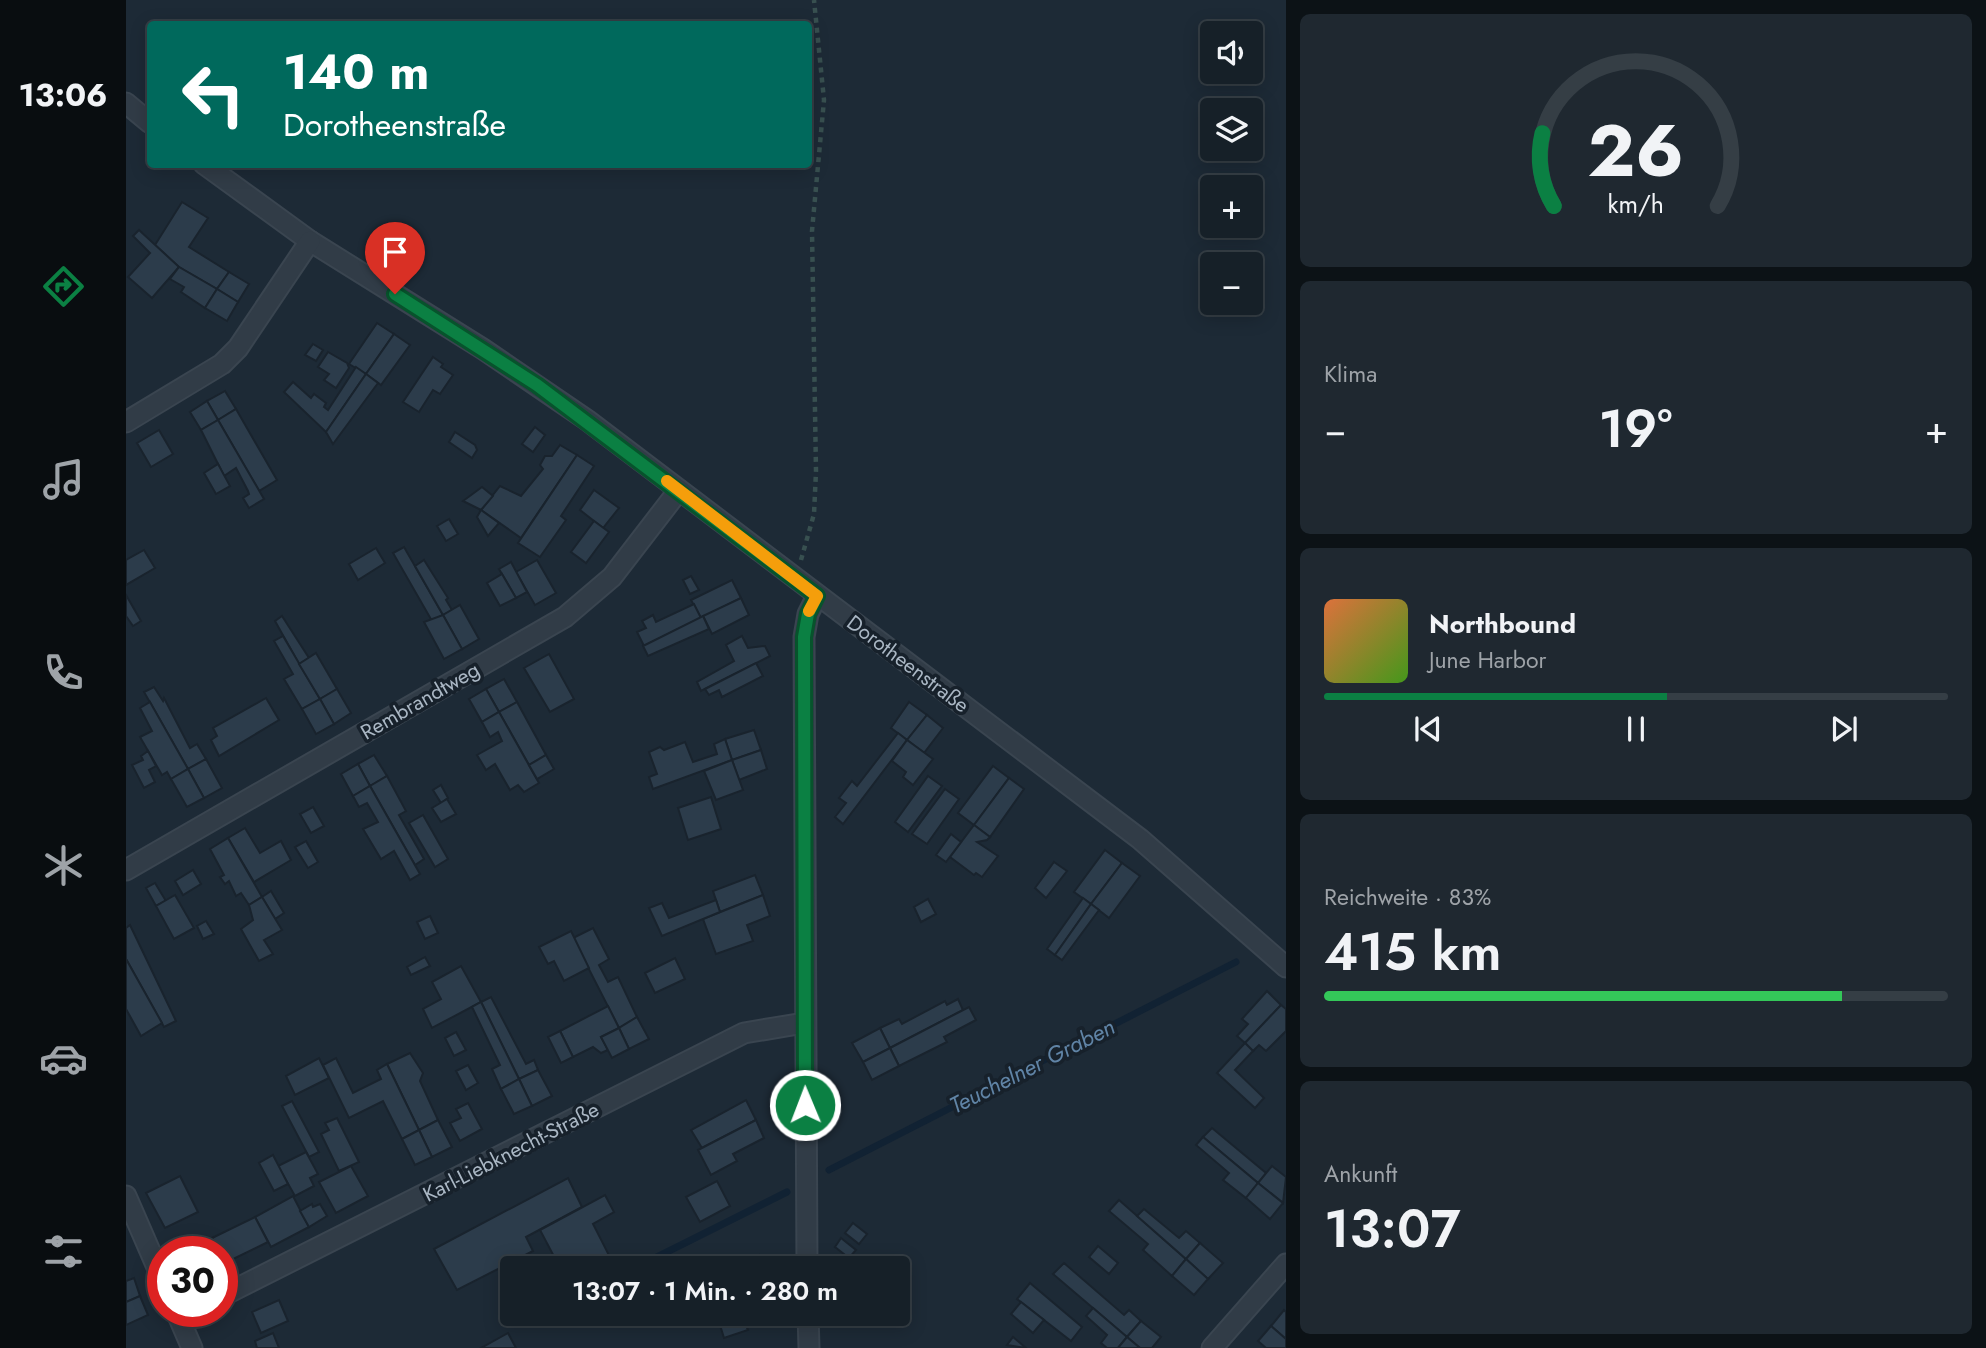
<!DOCTYPE html>
<html lang="de">
<head>
<meta charset="utf-8">
<style>
  body { margin:0; font-family:Jost,sans-serif; background:#1f2830; color:#f1f3f6; height:100vh; display:flex; flex-direction:column; font-size:26px; white-space:nowrap }
  * { box-sizing:border-box; margin:0 }
  p { font-size:23px; color:#9ea3a8 }
  .icon { flex:none; width:38px; height:38px; fill:none; stroke:currentColor; stroke-width:2; stroke-linecap:round; stroke-linejoin:round }
  .map { position:relative; flex:1; overflow:hidden }
  .panel { display:flex; flex-direction:column; gap:14px; padding:14px; background:#0c1216; width:700px }
  .panel>* { flex:none }
  .guide { position:absolute; left:21px; top:21px; width:665px; height:147px; border-radius:7px; box-shadow:0 4px 18px #0003,0 0 0 2px #353e45; background:#00695c; color:#fff; overflow:hidden }
  .fabs { position:absolute; left:1074px; top:21px; display:grid; gap:14px }
  .fabs a { display:grid; place-items:center; width:63px; height:63px; border-radius:7px; background:#162028; box-shadow:0 4px 18px #0003,0 0 0 2px #353e45; font-size:35px }
  .speed { position:absolute; left:21px; top:1236px; display:flex; gap:14px; font-size:35px; font-weight:700; text-align:center }
  .speed>* { display:grid; place-content:center; width:91px; height:91px; border-radius:50%; background:#162028; box-shadow:0 4px 18px #0003,0 0 0 2px #353e45; line-height:1 }
  .speed .limit { border:10px solid #d22; background:#fff; color:#111 }
  .pin { position:absolute; display:grid; place-items:center; width:60px; height:60px; color:#fff; margin:-72px -30px; border-radius:50% 50% 50% 0; rotate:-45deg; box-shadow:0 0 7px #0007 }
  .pin .icon { rotate:45deg }
  .me { position:absolute; width:77px; margin:-38px; rotate:359deg; stroke-linejoin:round; filter:drop-shadow(0 0 5px #0008) }
  .turn { display:flex; align-items:center; gap:24px; height:147px; padding:0 21px; font-size:32px }
  .turn .icon { width:91px; height:91px; stroke-width:2.5 }
  .turn b { display:block; font-size:49px; line-height:60px }
  .big { font-size:52px; font-weight:600; line-height:1.1 }
  .panel .tile { flex:1; display:flex; flex-direction:column; justify-content:center; gap:10px; min-width:0; padding:0 24px; border-radius:10px; background:#1f2830 }
  .panel .dial { align-items:center; gap:0 }
  .dial svg { height:182px; overflow:visible; fill:none; stroke:#353e45; stroke-width:7; stroke-linecap:round; text-anchor:middle }
  .dial text { fill:#f1f3f6; stroke:none }
  .song { display:flex; align-items:center; gap:21px }
  .cover { width:84px; height:84px; border-radius:10px; background:linear-gradient(135deg,hsl(20 70% 55%),hsl(100 70% 35%)) }
  .played { height:7px; border-radius:4px; background:linear-gradient(90deg,#0b8043 55%,#353e45 55%) }
  .keys { display:flex; justify-content:space-around; direction:ltr }
  .heat { display:flex; justify-content:space-between; align-items:center; font-size:38px; direction:ltr }
  .charge { height:10px; border-radius:5px; background:linear-gradient(90deg,#34c759 83%,#353e45 0) }
  .trip { position:absolute; left:374px; top:1256px; width:410px; height:70px; border-radius:7px; background:#162028; box-shadow:0 4px 18px #0003,0 0 0 2px #353e45; font-weight:600; line-height:70px; text-align:center }
  main { display:flex; flex:1; min-height:0 }
  .tabs { display:flex; flex-direction:column; width:126px; justify-content:space-around; align-items:center; background:#090d10; color:#9ea3a8 }
  .tabs .icon { width:49px; height:49px }
  .tabs .selected { color:#0b8043 }
  .tabs b { font-size:32px; color:#f1f3f6 }
  .map>svg:first-child { display:block }
  .lines { fill:none; stroke-linecap:round; stroke-linejoin:round }
  .stream { stroke:#123; stroke-width:7 }
  .building { fill:#2c3c4b; stroke:#19232d; stroke-width:2 }
  .minor-casing { stroke:#3a4550; stroke-width:23 }
  .path { stroke:#385050; stroke-width:4.5; stroke-dasharray:5 5; stroke-linecap:butt }
  .minor { stroke:#313c47; stroke-width:19 }
  .route-casing { stroke:#07532c; stroke-width:18 }
  .route { stroke:#0b8043; stroke-width:12 }
  .slow { stroke:#f59e0b; stroke-width:12 }
  .labels { text-anchor:middle; stroke-width:7; stroke-linejoin:round; paint-order:stroke }
  .street-label { font-size:21px; fill:#aab7c4; stroke:#17212b }
  .water-label { font-size:23px; font-style:italic; fill:#6084a6; stroke:#17212b }
</style>
</head>
<body>
<main>
<nav class="tabs">
<b>13:06</b>
<svg class="icon selected" aria-label="directions" viewBox="0 0 24 24"><path d="M12 3l9 9-9 9-9-9zM9 14v-3h6M13 9l2 2-2 2"/></svg>
<svg class="icon" aria-label="music" viewBox="0 0 24 24"><path d="M9 18V5l10-2v13"/><circle cx="6" cy="18" r="3"/><circle cx="16" cy="16" r="3"/></svg>
<svg class="icon" aria-label="phone" viewBox="0 0 24 24"><path d="M5 4h4l2 5-3 2q2 4 5 5l2-3 5 2v4C11 20 4 13 5 4z"/></svg>
<svg class="icon" aria-label="climate" viewBox="0 0 24 24"><path d="M12 3v18M4 7l16 10M4 17L20 7"/></svg>
<svg class="icon" aria-label="car" viewBox="0 0 24 24"><path d="M5 17H2v-5l4-1 3-4h7l3 4 3 1v5h-3M9 17h6M6 11h13"/><circle cx="7" cy="17" r="2"/><circle cx="17" cy="17" r="2"/></svg>
<svg class="icon" aria-label="filters" viewBox="0 0 24 24"><path d="M4 7h16M4 17h16"/><circle cx="9" cy="7" r="2"/><circle cx="15" cy="17" r="2"/></svg>
</nav>
<div class="map">
<svg width="1160" height="1348" viewBox="0 0 1160 1348">
  <rect width="100%" height="100%" fill="#1d2a36"/>
  <g class="lines">
    <g class="stream">
      <polyline points="703,1170 1110,962"/>
      <polyline points="507,1269 661,1192"/>
    </g>
  </g>
  <g class="building">
    <polygon points="56,202 82,218 63,247 103,272 91,289 53,267 29,245"/>
    <polygon points="13,230 53,267 26,298 2,277 24,253 7,236"/>
    <polygon points="53,267 91,289 79,308 55,292 58,287 44,279"/>
    <polygon points="103,272 123,284 112,302 91,289"/>
    <polygon points="91,289 112,302 101,321 79,308"/>
    <polygon points="251,323 268,334 240,374 223,364"/>
    <polygon points="268,334 284,345 255,385 240,374"/>
    <polygon points="187,344 197,350 190,361 179,355"/>
    <polygon points="202,352 221,363 223,368 210,388 198,380 203,374 192,367"/>
    <polygon points="307,357 317,364 315,367 327,375 314,394 307,390 293,412 277,402"/>
    <polygon points="230,367 240,374 200,432 158,392 167,382 185,398 188,394 200,403 198,407 202,410"/>
    <polygon points="240,374 252,383 207,444 200,432"/>
    <polygon points="99,391 110,409 92,420 81,401"/>
    <polygon points="81,401 92,420 75,430 64,412"/>
    <polygon points="110,409 151,480 133,491 92,420"/>
    <polygon points="92,420 138,499 123,508 117,498 123,494 122,491 110,468 98,476 75,430"/>
    <polygon points="409,427 419,435 407,452 396,444"/>
    <polygon points="33,430 47,454 25,467 11,443"/>
    <polygon points="329,432 349,445 351,450 346,458 323,442"/>
    <polygon points="434,445 451,455 395,538 355,510 374,486 395,496 417,469 414,465 419,456 426,456"/>
    <polygon points="451,455 468,466 435,516 440,520 414,557 392,543"/>
    <polygon points="92,464 104,486 90,494 78,473"/>
    <polygon points="356,487 367,496 355,510 337,501"/>
    <polygon points="468,490 493,508 477,528 454,510"/>
    <polygon points="355,510 373,523 362,536 351,517"/>
    <polygon points="323,519 332,534 320,541 311,526"/>
    <polygon points="468,521 483,532 460,563 445,552"/>
    <polygon points="278,547 317,615 306,621 267,553"/>
    <polygon points="250,548 259,563 232,580 223,564"/>
    <polygon points="18,550 29,568 0,585 0,560"/>
    <polygon points="298,560 322,598 320,600 326,610 317,615 289,566"/>
    <polygon points="411,560 430,593 409,605 390,572"/>
    <polygon points="385,562 401,592 390,598 373,569"/>
    <polygon points="376,574 390,598 374,606 361,583"/>
    <polygon points="565,576 573,590 564,594 557,580"/>
    <polygon points="606,580 615,598 575,618 565,600"/>
    <polygon points="0,595 15,621 7,626 0,616"/>
    <polygon points="615,598 623,615 586,634 577,616"/>
    <polygon points="568,604 575,618 518,646 511,632 520,628 516,621 527,615 530,622"/>
    <polygon points="334,605 353,639 336,649 317,615"/>
    <polygon points="317,615 336,649 318,659 298,622"/>
    <polygon points="156,616 183,658 173,664 149,621"/>
    <polygon points="577,616 583,629 522,656 517,646"/>
    <polygon points="157,636 194,699 176,709 158,679 167,674 148,641"/>
    <polygon points="616,636 622,648 639,646 644,656 575,691 571,682 608,661 600,645"/>
    <polygon points="190,653 211,689 194,699 173,664"/>
    <polygon points="423,654 448,699 424,712 398,668"/>
    <polygon points="630,663 637,676 596,697 593,690 583,695 579,689"/>
    <polygon points="378,679 391,702 373,712 360,689"/>
    <polygon points="28,687 37,701 38,698 64,748 71,744 80,759 62,769 18,692"/>
    <polygon points="211,689 225,713 208,724 194,699"/>
    <polygon points="360,689 373,712 356,722 343,699"/>
    <polygon points="140,698 153,720 93,756 85,740 91,736 87,728"/>
    <polygon points="194,699 208,724 190,734 176,709"/>
    <polygon points="24,702 62,769 45,779 41,772 36,775 14,737 26,731 14,708"/>
    <polygon points="391,702 420,755 403,765 373,712"/>
    <polygon points="783,702 801,715 781,740 765,728"/>
    <polygon points="373,712 413,783 398,792 392,785 384,790 369,764 360,770 351,755 376,741 372,732 364,737 356,722"/>
    <polygon points="801,715 817,728 798,753 781,740"/>
    <polygon points="628,730 635,750 606,760 599,739"/>
    <polygon points="772,733 781,740 717,824 709,817 720,803 713,798 726,781 731,786"/>
    <polygon points="599,739 606,760 527,789 523,777 531,774 523,752 534,747 538,750 559,742 567,762 591,754 588,744"/>
    <polygon points="781,740 807,759 787,785 777,777 780,772 766,761"/>
    <polygon points="635,750 641,769 613,780 606,760"/>
    <polygon points="22,751 30,766 23,770 29,782 18,788 6,765 17,760 15,756"/>
    <polygon points="248,755 261,776 244,786 232,764"/>
    <polygon points="420,755 428,769 411,779 403,765"/>
    <polygon points="80,759 96,788 78,798 62,769"/>
    <polygon points="606,760 617,790 590,800 578,771"/>
    <polygon points="232,764 244,786 227,796 215,774"/>
    <polygon points="867,766 883,778 848,825 832,813"/>
    <polygon points="62,769 78,798 61,807 45,779"/>
    <polygon points="261,776 280,811 273,815 298,859 289,865 244,786"/>
    <polygon points="802,776 816,786 782,832 769,822"/>
    <polygon points="883,778 898,789 864,837 848,825"/>
    <polygon points="315,785 322,798 315,803 307,790"/>
    <polygon points="244,786 294,874 284,880 268,851 255,859 237,829 252,822 241,803 233,807 227,796"/>
    <polygon points="819,789 833,799 801,844 786,834"/>
    <polygon points="585,797 595,829 562,840 552,808"/>
    <polygon points="321,799 330,814 315,822 306,808"/>
    <polygon points="187,807 198,826 185,833 174,814"/>
    <polygon points="297,815 322,859 309,867 283,823"/>
    <polygon points="848,825 864,837 861,840 851,842 872,856 856,877 850,873 848,875 824,857"/>
    <polygon points="119,828 134,853 155,841 165,860 128,882 102,838"/>
    <polygon points="825,834 835,842 820,862 810,855"/>
    <polygon points="102,838 136,897 123,905 115,893 110,896 103,881 99,884 94,877 98,875 84,849"/>
    <polygon points="180,841 192,862 182,868 169,847"/>
    <polygon points="979,850 996,863 965,904 948,892"/>
    <polygon points="928,862 941,871 920,898 909,888"/>
    <polygon points="996,863 1014,876 983,918 965,904"/>
    <polygon points="67,870 75,884 57,895 49,881"/>
    <polygon points="629,875 637,895 594,912 587,891"/>
    <polygon points="29,883 40,901 30,906 20,888"/>
    <polygon points="145,891 158,913 149,919 136,897"/>
    <polygon points="49,895 68,928 48,939 30,906"/>
    <polygon points="637,895 644,916 621,925 627,941 590,954 577,919"/>
    <polygon points="136,897 156,930 138,940 147,954 133,961 115,929 127,920 123,905"/>
    <polygon points="957,898 965,904 929,955 921,949"/>
    <polygon points="802,899 810,914 795,922 788,907"/>
    <polygon points="590,900 594,912 536,936 523,908 536,903 543,918"/>
    <polygon points="965,904 973,910 936,960 929,955"/>
    <polygon points="304,916 312,933 299,939 291,922"/>
    <polygon points="80,921 88,934 77,939 71,926"/>
    <polygon points="4,925 50,1021 38,1027 0,959 0,928"/>
    <polygon points="467,928 483,959 473,965 482,982 492,977 511,1017 493,1028 447,938"/>
    <polygon points="445,931 463,968 438,981 428,961 422,964 413,947"/>
    <polygon points="299,957 304,966 285,975 281,967"/>
    <polygon points="549,958 559,979 529,993 519,973"/>
    <polygon points="0,959 36,1023 15,1036 0,1009"/>
    <polygon points="335,966 355,1002 306,1028 297,1009 315,999 306,982"/>
    <polygon points="1141,991 1155,1005 1119,1043 1111,1036 1122,1024 1116,1019"/>
    <polygon points="365,997 400,1064 408,1060 412,1070 393,1079 355,1002"/>
    <polygon points="832,999 837,1010 764,1048 754,1028 773,1019 776,1024 819,1001 821,1005"/>
    <polygon points="355,1002 393,1079 375,1089 366,1069 374,1065 346,1007"/>
    <polygon points="1155,1005 1160,1009 1160,1031 1140,1051 1133,1045 1127,1051 1119,1043"/>
    <polygon points="482,1006 493,1028 475,1037 482,1050 475,1053 467,1047 447,1057 434,1031"/>
    <polygon points="843,1007 850,1020 818,1037 821,1042 773,1066 764,1048"/>
    <polygon points="511,1017 523,1039 503,1049 493,1028"/>
    <polygon points="493,1028 503,1049 486,1058 475,1037"/>
    <polygon points="754,1028 764,1048 737,1062 726,1043"/>
    <polygon points="434,1031 447,1057 435,1063 422,1037"/>
    <polygon points="330,1032 340,1050 328,1056 319,1038"/>
    <polygon points="1119,1043 1127,1051 1109,1070 1138,1098 1129,1108 1091,1073"/>
    <polygon points="764,1048 773,1066 746,1080 737,1062"/>
    <polygon points="284,1053 297,1073 294,1081 312,1120 293,1130 261,1064"/>
    <polygon points="193,1058 203,1078 169,1095 160,1076"/>
    <polygon points="210,1058 227,1093 255,1079 251,1070 261,1064 293,1130 276,1139 257,1101 223,1118 197,1065"/>
    <polygon points="342,1065 352,1083 340,1090 330,1071"/>
    <polygon points="412,1070 426,1096 406,1106 393,1079"/>
    <polygon points="393,1079 406,1106 388,1114 375,1089"/>
    <polygon points="620,1100 630,1120 576,1148 565,1130"/>
    <polygon points="166,1101 193,1152 183,1157 156,1106"/>
    <polygon points="342,1103 356,1129 334,1141 324,1123 335,1118 330,1109"/>
    <polygon points="211,1118 233,1162 213,1171 195,1134 203,1130 199,1123"/>
    <polygon points="312,1120 326,1147 306,1157 293,1130"/>
    <polygon points="630,1120 638,1138 607,1154 611,1161 585,1175 572,1150"/>
    <polygon points="1086,1128 1140,1173 1132,1183 1077,1137"/>
    <polygon points="293,1130 306,1157 289,1165 276,1139"/>
    <polygon points="1077,1137 1132,1183 1120,1198 1097,1180 1103,1173 1070,1145"/>
    <polygon points="180,1152 192,1174 184,1178 188,1186 169,1196 152,1166"/>
    <polygon points="147,1155 162,1184 148,1191 133,1163"/>
    <polygon points="225,1166 242,1196 210,1213 193,1182"/>
    <polygon points="1146,1166 1160,1177 1157,1203 1132,1183"/>
    <polygon points="54,1176 72,1212 39,1228 20,1193"/>
    <polygon points="442,1178 456,1207 400,1237 407,1251 331,1290 308,1249"/>
    <polygon points="591,1181 604,1206 574,1222 560,1197"/>
    <polygon points="1132,1183 1157,1203 1144,1219 1120,1198"/>
    <polygon points="479,1195 488,1212 467,1224 490,1269 450,1269 446,1259 433,1266 414,1230"/>
    <polygon points="167,1196 183,1227 145,1247 129,1217"/>
    <polygon points="993,1200 1060,1259 1046,1276 1017,1250 1022,1244 983,1211"/>
    <polygon points="186,1204 187,1207 194,1204 201,1216 183,1227 174,1211"/>
    <polygon points="1018,1209 1053,1238 1060,1231 1074,1243 1060,1259 1011,1216"/>
    <polygon points="129,1217 142,1242 99,1263 96,1251 93,1251 86,1238"/>
    <polygon points="727,1223 741,1234 733,1244 719,1233"/>
    <polygon points="86,1238 93,1251 62,1251"/>
    <polygon points="715,1238 730,1250 723,1258 709,1247"/>
    <polygon points="1074,1243 1097,1263 1082,1279 1060,1259"/>
    <polygon points="972,1246 992,1263 983,1274 963,1257"/>
    <polygon points="633,1255 638,1269 605,1269 604,1266"/>
    <polygon points="1060,1259 1082,1279 1068,1295 1046,1276"/>
    <polygon points="938,1263 998,1315 1003,1310 1015,1321 1001,1337 927,1274"/>
    <polygon points="8,1278 14,1296 0,1302 0,1281"/>
    <polygon points="904,1283 956,1327 945,1341 891,1299"/>
    <polygon points="14,1296 22,1315 0,1325 0,1302"/>
    <polygon points="153,1300 162,1321 135,1333 126,1312"/>
    <polygon points="895,1302 918,1320 907,1333 885,1314"/>
    <polygon points="967,1308 1001,1337 992,1348 981,1348 975,1343 981,1335 960,1316"/>
    <polygon points="1158,1310 1160,1312 1160,1339 1145,1326"/>
    <polygon points="531,1314 561,1314 532,1326 527,1316"/>
    <polygon points="616,1316 622,1330 598,1338 594,1325"/>
    <polygon points="1015,1321 1035,1337 1026,1348 1014,1348 1001,1337"/>
    <polygon points="1145,1326 1160,1339 1160,1348 1140,1348 1132,1341"/>
    <polygon points="147,1333 153,1348 131,1348 129,1341"/>
    <polygon points="382,1333 390,1348 355,1348"/>
    <polygon points="887,1337 900,1348 881,1345"/>
    <polygon points="1001,1337 1014,1348 992,1348"/>
  </g>
  <g class="lines">
    <defs>
      <g id="minor">
        <polyline points="0,103 24,123"/>
        <polyline points="78,164 184,241 357,349 461,420 1014,839 1160,967"/>
        <polyline points="0,422 96,364 112,348 184,241"/>
        <polyline points="0,870 439,617 486,577 553,490"/>
        <polyline points="0,1196 37,1281"/>
        <polyline points="681,1269 678,637 682,614 691,596"/>
        <polyline points="96,1296 618,1033 678,1023"/>
        <polyline points="50,1311 66,1348"/>
        <polyline points="682,1314 683,1348"/>
        <polyline points="1086,1348 1160,1264"/>
      </g>
    </defs>
    <use href="#minor" class="minor-casing"/>
    <polyline class="path" points="675,560 688,514 690,471 686,231 698,100 688,0"/>
    <use href="#minor" class="minor"/>
  </g>
  <g class="lines">
    <defs>
      <polyline id="route" points="269,294 411,385 691,596 682,614 678,637 679,1105"/>
    </defs>
    <use href="#route" class="route-casing"/>
    <use href="#route" class="route"/>
    <polyline class="slow" points="541,481 691,596 683,611"/>
  </g>
  <g class="labels">
    <g class="street-label">
      <text transform="translate(782 664) rotate(37)" y="7">Dorotheenstraße</text>
      <text transform="translate(294 701) rotate(-30)" y="7">Rembrandtweg</text>
      <text transform="translate(385 1152) rotate(-27)" y="7">Karl-Liebknecht-Straße</text>
    </g>
    <g class="water-label">
      <text transform="translate(906 1066) rotate(-27)" y="8">Teuchelner Graben</text>
    </g>
  </g>
</svg>
<div class="fabs">
<a><svg class="icon" aria-label="sound" viewBox="0 0 24 24"><path d="M4 9h4l5-4v14l-5-4H4zM17 9q2 3 0 6"/></svg></a>
<a><svg class="icon" aria-label="layers" viewBox="0 0 24 24"><path d="M12 4l9 5-9 5-9-5zM3 14l9 5 9-5"/></svg></a>
<a>+</a>
<a>−</a>
</div>
<div class="speed"><div class="limit">30</div></div>
<div class="pin" style="left:269px;top:294px;background:#d93025"><svg class="icon" aria-label="arrive" viewBox="0 0 24 24"><path d="M6 21V4h12l-3 4 3 4H6"/></svg></div>
<svg class="me" style="left:679px;top:1105px" viewBox="-20 -20 40 40"><circle r="17" fill="#0b8043" stroke="#fff" stroke-width="3"/><path d="M0-11L8 9 0 5-8 9z" fill="#fff"/></svg>
<div class="trip">13:07 · 1 Min. · 280 m</div>
<div class="guide">
<div class="turn"><svg class="icon" aria-label="left" viewBox="0 0 24 24"><path d="M17 20v-9H6M10 6l-5 5 5 5"/></svg><div><b>140 m</b>Dorotheenstraße</div></div>
</div>
</div>
<section class="panel">
<div class="tile dial"><svg viewBox="0 0 100 80">
<path d="M14 69A42 42 0 1 1 86 69"/>
<path d="M14 69A42 42 0 0 1 9 37" stroke="#0b8043"/>
<text x="50" y="56" font-size="32" font-weight="700">26</text>
<text x="50" y="72" font-size="11">km/h</text>
</svg></div>
<div class="tile"><p>Klima</p>
<div class="heat"><a>−</a><b class="big">19°</b><a>+</a></div>
</div>
<div class="tile">
<div class="song"><i class="cover"></i><div><b>Northbound</b><p>June Harbor</p></div></div>
<div class="played"></div>
<div class="keys"><svg class="icon" aria-label="previous" viewBox="0 0 24 24"><path d="M18 5L8 12l10 7zM5 5v14"/></svg><svg class="icon" aria-label="pause" viewBox="0 0 24 24"><path d="M8 5v14M16 5v14"/></svg><svg class="icon" aria-label="next" viewBox="0 0 24 24"><path d="M6 5l10 7-10 7zM19 5v14"/></svg></div>
</div>
<div class="tile"><p>Reichweite · 83%</p><b class="big">415 km</b><div class="charge"></div></div>
<div class="tile"><p>Ankunft</p><b class="big">13:07</b></div>
</section>
</main>
</body>
</html>
